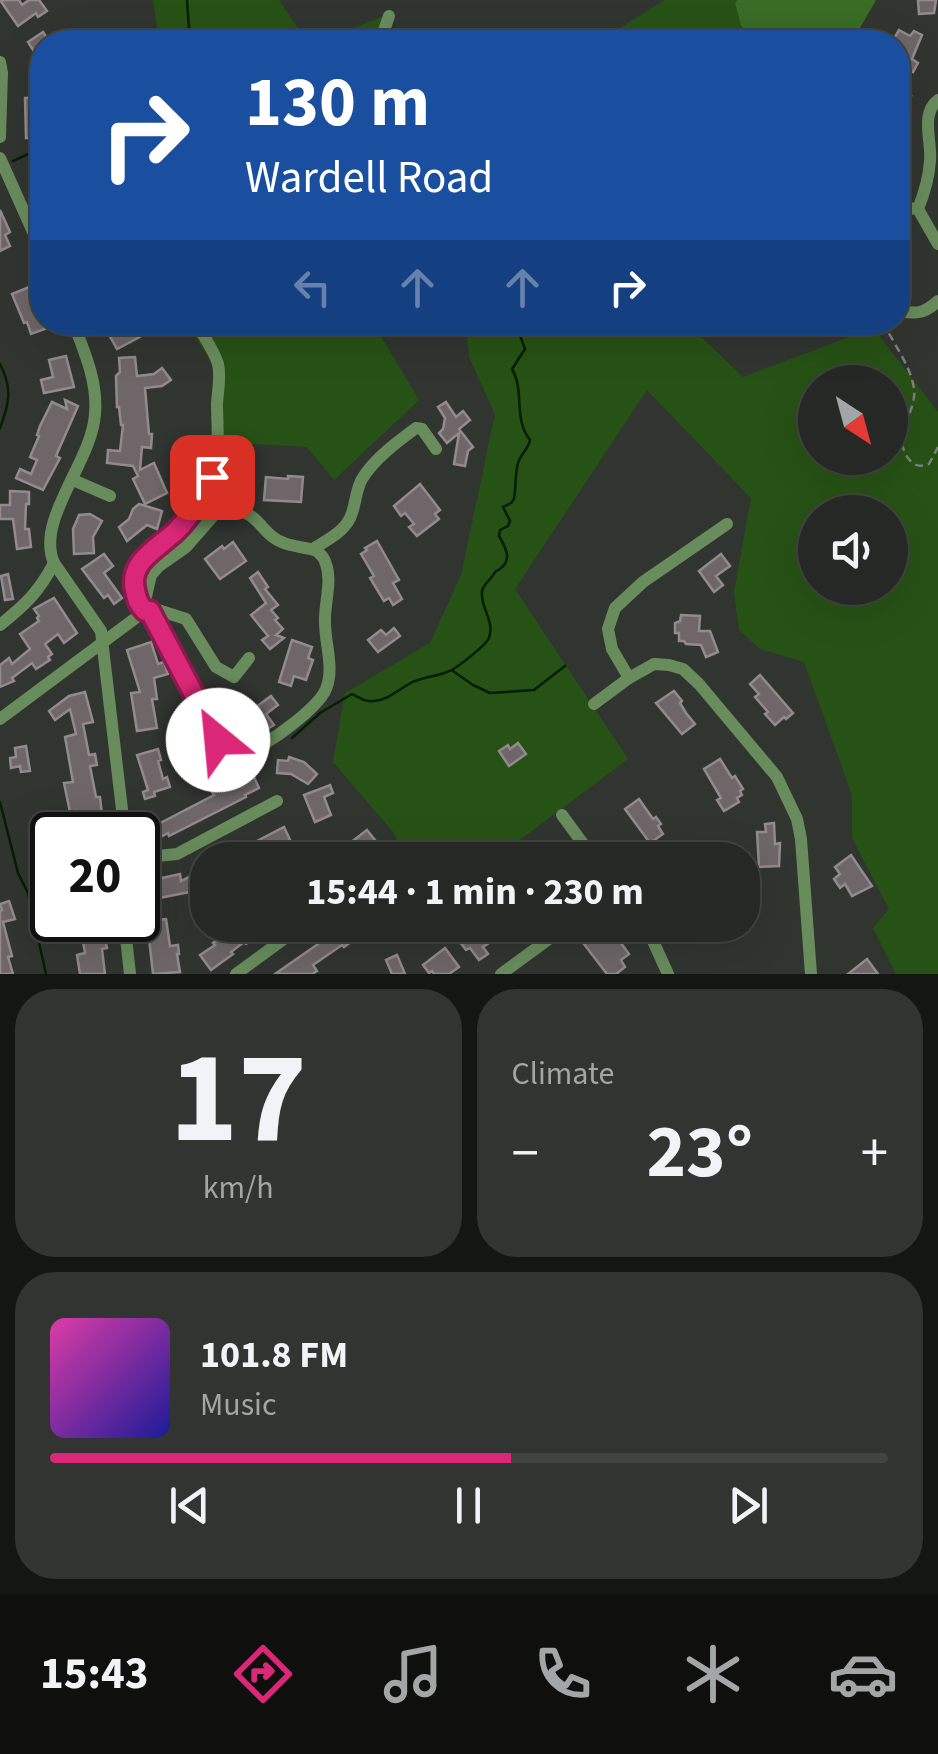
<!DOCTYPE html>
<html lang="en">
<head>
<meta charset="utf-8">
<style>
  body { margin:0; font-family:"Source Sans 3",sans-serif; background:#313431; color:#f1f3f6; height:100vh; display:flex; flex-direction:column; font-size:38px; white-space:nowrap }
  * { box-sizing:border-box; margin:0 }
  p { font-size:32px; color:#a3a6a6 }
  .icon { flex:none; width:55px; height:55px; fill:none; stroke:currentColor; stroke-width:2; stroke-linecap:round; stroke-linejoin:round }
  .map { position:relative; height:974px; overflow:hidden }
  .sheet { display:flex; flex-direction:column; gap:15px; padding:15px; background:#141614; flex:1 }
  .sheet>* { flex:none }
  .guide { position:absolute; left:30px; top:30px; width:880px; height:305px; border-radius:40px; box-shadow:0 10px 40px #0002,0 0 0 2px #424441; background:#1a4fa0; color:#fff; overflow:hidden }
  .needle { width:65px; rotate:144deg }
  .fabs { position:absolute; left:798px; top:365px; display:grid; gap:20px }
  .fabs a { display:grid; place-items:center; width:110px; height:110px; border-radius:50%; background:#252824; box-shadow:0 10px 40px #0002,0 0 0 2px #424441; font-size:50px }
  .speed { position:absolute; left:30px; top:812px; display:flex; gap:20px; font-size:50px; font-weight:700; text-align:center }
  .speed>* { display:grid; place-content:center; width:130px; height:130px; border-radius:50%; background:#252824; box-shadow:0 10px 40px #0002,0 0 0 2px #424441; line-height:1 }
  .speed .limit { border:5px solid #111; border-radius:15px; background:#fff; color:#111 }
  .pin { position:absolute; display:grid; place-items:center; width:85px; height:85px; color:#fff; margin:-42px; border-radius:20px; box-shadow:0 5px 15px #0006 }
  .me { position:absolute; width:110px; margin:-55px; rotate:332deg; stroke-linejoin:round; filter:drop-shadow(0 0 8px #0008) }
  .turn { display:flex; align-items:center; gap:35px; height:210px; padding:0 50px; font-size:45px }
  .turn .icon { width:130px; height:130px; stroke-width:2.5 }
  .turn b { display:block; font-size:70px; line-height:85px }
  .lanes { display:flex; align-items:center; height:95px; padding:0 50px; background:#0003; justify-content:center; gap:50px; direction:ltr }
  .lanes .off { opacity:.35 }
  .big { font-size:75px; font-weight:700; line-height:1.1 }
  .sheet .widget { flex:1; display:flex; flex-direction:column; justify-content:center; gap:15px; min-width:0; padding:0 35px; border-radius:40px; background:#313431 }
  .sheet .dial { align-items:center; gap:0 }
  .dial b { font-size:130px; line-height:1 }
  .song { display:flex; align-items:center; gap:30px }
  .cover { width:120px; height:120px; border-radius:15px; background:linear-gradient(135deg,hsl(320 70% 55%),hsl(240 70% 35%)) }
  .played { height:10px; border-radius:5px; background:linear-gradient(90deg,#db2777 55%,#424441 55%) }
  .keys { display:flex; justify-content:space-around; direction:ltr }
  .heat { display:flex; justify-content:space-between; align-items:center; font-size:55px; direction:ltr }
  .sheet .tiles { flex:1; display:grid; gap:15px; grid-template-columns:1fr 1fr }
  .widget:last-child { grid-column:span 2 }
  .trip { position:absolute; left:190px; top:842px; width:570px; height:100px; border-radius:40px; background:#252824; box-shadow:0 10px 40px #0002,0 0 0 2px #424441; font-weight:700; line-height:100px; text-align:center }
  .tab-bar { display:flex; height:160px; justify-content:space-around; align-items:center; background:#0f100e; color:#a3a6a6 }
  .tab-bar .icon { width:70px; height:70px }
  .tab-bar .selected { color:#db2777 }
  .tab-bar b { font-size:45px; color:#f1f3f6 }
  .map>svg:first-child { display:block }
  .green { fill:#275215; fill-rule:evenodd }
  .forest { fill:#3a6c25 }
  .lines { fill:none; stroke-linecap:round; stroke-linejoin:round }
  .stream { stroke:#051f00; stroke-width:2.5 }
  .building { fill:#6e6668; stroke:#928a8c; stroke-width:2.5 }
  .path { stroke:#7d807c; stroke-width:2.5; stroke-dasharray:8 5; stroke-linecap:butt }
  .minor { stroke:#698c5d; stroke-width:12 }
  .route-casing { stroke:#8e194d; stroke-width:25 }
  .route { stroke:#db2777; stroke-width:18 }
</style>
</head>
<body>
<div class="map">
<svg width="938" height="974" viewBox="0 0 938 974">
  <rect width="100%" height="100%" fill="#313530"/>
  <g class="green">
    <polygon points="153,0 279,0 307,42 159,42"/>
    <polygon points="665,0 737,0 735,3 741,26 759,42 597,42"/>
    <polygon points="382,17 387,33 376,42 317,42"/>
    <polygon points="186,323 373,323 419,400 334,480 307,447 254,444 217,480 224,381"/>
    <path d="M466 323H687L743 377 873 328 938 412V974H896L873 928 889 909 852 838V795L804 662 760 649 739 630 734 592 751 498 647 390 515 589 628 759 493 860H404L394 833 333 762 345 693 430 643 461 575 495 414 469 357ZM815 382H890V458H815ZM815 512H890V588H815Z"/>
  </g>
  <polygon class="forest" points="737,0 876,0 852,42 759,42 741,26 735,3"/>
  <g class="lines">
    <g class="stream">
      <polyline points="187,0 190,42"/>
      <polyline points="13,161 42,148"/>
      <path d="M0 364C13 389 9 404 0 428"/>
      <polyline points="453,671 473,685 490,693 534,690 565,666"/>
      <path d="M292 738 320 713 352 694C360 698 365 702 374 701 388 700 398 690 409 684 420 677 435 677 447 672 455 670 486 645 489 638 495 620 480 608 482 591 483 584 492 579 495 572 513 563 508 551 499 536L500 530 508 526 510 521 503 507 511 503 514 499C516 487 515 474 518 463 521 453 528 450 530 440 513 419 525 391 512 369L525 349 515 322"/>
      <polyline points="0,802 18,873 28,893 46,974"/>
    </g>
  </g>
  <g class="building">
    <polygon points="0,0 19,0 22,5 29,0 39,0 47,11 38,17 36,13 18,26"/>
    <polygon points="918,0 936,0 934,13 919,14"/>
    <polygon points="899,30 910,36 914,31 922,35 912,59 918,63 913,72 901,66 902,64 898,62 898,42 892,42"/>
    <polygon points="43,32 47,38 45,39 47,42 42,42 42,64 28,42"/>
    <polygon points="898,90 911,96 898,124"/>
    <polygon points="42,97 42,138 26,138 25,98"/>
    <polygon points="0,210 10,232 5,235 10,246 0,251"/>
    <polygon points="32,286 42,313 45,329 31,334 27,322 24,323 12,294"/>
    <polygon points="109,322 123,322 129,334 146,326 149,332 117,349 108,333 105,335 100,327"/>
    <polygon points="66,356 74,387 44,393 41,380 53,377 49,360"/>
    <polygon points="135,357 137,376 154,374 162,368 171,380 162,386 145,388 149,434 152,434 151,448 142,447 140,470 154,463 167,493 145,504 133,479 138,476 133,466 107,463 108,450 120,451 123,425 121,425 119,407 117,407 116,376 120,372 119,358"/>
    <polygon points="65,400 78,406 56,456 60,458 43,490 16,478 20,469 31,474 37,460 30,457 39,436 37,435 40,426 52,402 67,409"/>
    <polygon points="446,402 456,417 463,411 470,420 459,429 473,447 468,451 465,466 454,464 459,433 447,443 439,433 443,429 445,418 438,407"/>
    <polygon points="288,476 303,477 301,502 264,500 266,477 288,479"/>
    <polygon points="420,484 440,510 435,514 439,519 417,536 409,527 414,524 405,513 401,516 394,506"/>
    <polygon points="10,491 29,492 29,504 26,504 25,529 29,529 31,547 17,549 13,519 0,519 0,505 10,505"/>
    <polygon points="139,504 162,511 157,529 147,525 127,541 119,527 129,519 133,509"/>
    <polygon points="90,514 102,521 93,537 94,553 74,554 73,529 77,520 79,515"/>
    <polygon points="377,541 399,580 393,583 402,599 393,605 389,598 384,601 370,578 374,576 361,554 367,550 365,548"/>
    <polygon points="233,542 246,561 220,579 205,559 222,546 224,549"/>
    <polygon points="104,554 113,566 104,573 122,598 114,604 108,595 104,598 82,569"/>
    <polygon points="721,554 730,566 716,576 723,585 714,592 699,571"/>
    <polygon points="258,572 268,587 265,589 278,605 271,610 278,618 275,620 283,629 276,635 284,638 270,649 262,640 268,636 251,615 266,603 250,578"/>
    <polygon points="8,574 13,599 5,600 1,576"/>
    <polygon points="54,598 77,633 64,643 58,634 45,644 52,654 48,657 50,660 36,669 32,663 12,678 14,681 0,687 0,665 9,658 12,664 30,649 20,634 39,621 37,618 39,616 34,609"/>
    <polygon points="681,615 700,616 699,631 710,631 718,652 706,657 701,645 686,644 684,641 679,641 679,633 675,633 675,623 680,621"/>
    <polygon points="394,628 400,636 378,652 368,640 381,630 386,635"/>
    <polygon points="292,640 312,647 308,658 313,660 306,680 294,676 291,686 279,682"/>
    <polygon points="151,642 158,664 164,662 168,674 154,678 157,699 152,699 157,728 137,731 131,693 140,692 127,650"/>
    <polygon points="760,675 793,713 786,719 784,717 775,725 765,714 768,712 755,697 759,694 750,684"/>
    <polygon points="674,691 682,701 680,703 686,713 695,724 682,734 656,703"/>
    <polygon points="85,692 93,722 83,724 89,755 95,754 97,765 90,766 96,797 100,797 101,806 104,828 99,828 100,835 86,835 85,829 80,830 77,811 70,812 64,783 73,782 65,737 76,734 70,709 55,720 49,711 69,696"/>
    <polygon points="271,696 278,705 266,714 274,725 253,738 249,732 241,738 236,732 243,727 238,720"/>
    <polygon points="181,720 192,733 196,730 213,752 197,764 169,729"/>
    <polygon points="518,743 526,754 509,766 499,751 508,745 510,749"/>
    <polygon points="26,746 30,771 21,772 20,766 11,768 10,758 16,757 15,748"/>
    <polygon points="158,749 161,760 158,761 163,779 167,777 170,787 154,792 155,796 145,799 143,792 148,790 137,755"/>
    <polygon points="289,757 304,762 317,774 308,784 291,774 277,773 278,760 288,761"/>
    <polygon points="720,759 732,778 735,776 743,789 740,791 742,795 737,798 739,802 724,811 717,800 721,798 704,769"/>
    <polygon points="253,775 259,788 245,795 246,797 169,836 168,833 153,841 147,830 214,795 210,789 217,785 237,777 239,781"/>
    <polygon points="330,785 333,793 324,797 331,815 315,822 304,795"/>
    <polygon points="639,799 653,819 656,817 661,824 658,826 663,834 650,843 625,809"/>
    <polygon points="774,823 775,844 780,843 779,866 759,867 757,832 766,832 765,824"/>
    <polygon points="284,827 291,842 264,855 257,841"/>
    <polygon points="367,830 379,845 364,857 361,853 352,860 328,860 323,853 331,848 338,859 353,847 350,843"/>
    <polygon points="242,845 251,860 214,860"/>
    <polygon points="851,855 872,886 852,896 845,884 840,888 834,879 840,874 835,867"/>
    <polygon points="208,867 208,885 195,891 154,899 152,891 146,892 144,882 180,874 181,881"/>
    <polygon points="9,901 15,919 3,922 12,956 8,957 13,974 0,974 0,911 2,910 0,904"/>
    <polygon points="166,919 170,946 178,945 179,954 177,954 180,972 153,974 147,921"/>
    <polygon points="72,920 101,920 107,948 102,949 105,974 80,974 77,955 85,953 81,931 75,932"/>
    <polygon points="226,925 263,925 252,933 255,938 246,944 244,942 231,952 233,954 211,970 200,955 215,945 213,943 221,937 217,931"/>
    <polygon points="348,925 374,925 344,947 342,945 313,965 317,971 312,974 275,974 318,944 317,941 326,934 330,939"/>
    <polygon points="472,925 523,925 511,934 508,930 483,947 488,954 479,960 470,948 466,950 456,937"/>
    <polygon points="610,928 629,954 621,960 625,967 616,974 607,974 584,944"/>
    <polygon points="445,948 459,967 449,974 434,974 432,971 429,973 423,965"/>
    <polygon points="397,955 405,974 392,974 386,960"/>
    <polygon points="867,959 878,974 848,974"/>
  </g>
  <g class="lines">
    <path class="path" d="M883 322C893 343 911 366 914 389 917 413 891 434 908 458 915 467 919 467 929 464L938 447"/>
    <g class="minor">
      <polyline points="380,42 389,16"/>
      <polyline points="0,62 2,73 0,137"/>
      <polyline points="0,158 42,252"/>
      <polyline points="898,207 918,209 938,244"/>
      <path d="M918 209C924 194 929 177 930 161 932 141 920 114 938 100"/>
      <path d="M898 311C916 314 924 314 938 301"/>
      <path d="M73 322C84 351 98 382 95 414 92 462 35 520 54 563L101 631 125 835"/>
      <polyline points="73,480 110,496"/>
      <path d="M227 509C261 510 259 534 284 543 294 547 306 547 317 551 322 556 324 557 326 564 332 581 325 601 325 619 324 642 335 667 326 689 318 708 266 747 247 751 235 753 227 746 218 740L145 601 151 575 159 566 186 547 215 514Z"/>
      <path d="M313 549C325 541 343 533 350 518 356 506 355 491 362 479 374 459 397 442 416 428L422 429 436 449"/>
      <path d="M145 611C138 604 137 599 135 590 127 559 164 546 181 525 193 512 204 496 211 480 221 456 217 428 217 403 218 389 221 377 218 364 214 350 203 336 196 322"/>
      <path d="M0 625C25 605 39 592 54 563"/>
      <polyline points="629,678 612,649 608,629 615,608 643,582 727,524"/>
      <polyline points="594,704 629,678 654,664 669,665 683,669 699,684 777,777 797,819 801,839 811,974"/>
      <polyline points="0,719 145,611 158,610 186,619 216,667 234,677 249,658"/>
      <polyline points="562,815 595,860"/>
      <polyline points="138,858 177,854 277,801"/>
      <polyline points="391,860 400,853"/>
      <polyline points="124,920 130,974"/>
      <polyline points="642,925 653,941 668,974"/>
      <polyline points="236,974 303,925"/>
      <polyline points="501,974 568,925"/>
    </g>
  </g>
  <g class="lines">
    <defs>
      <path id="route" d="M212 477C202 496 192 515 177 530 159 548 128 561 135 590 137 599 138 604 145 611H150L218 740"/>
    </defs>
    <use href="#route" class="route-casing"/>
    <use href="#route" class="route"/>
  </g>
</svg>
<div class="fabs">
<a><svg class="needle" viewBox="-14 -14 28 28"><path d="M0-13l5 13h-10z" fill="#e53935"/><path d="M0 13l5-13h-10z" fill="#a3a6a6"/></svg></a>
<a><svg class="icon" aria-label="sound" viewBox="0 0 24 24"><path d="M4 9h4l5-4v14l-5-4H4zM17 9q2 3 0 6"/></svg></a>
</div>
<div class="speed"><div class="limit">20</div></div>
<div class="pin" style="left:212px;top:477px;background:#d93025"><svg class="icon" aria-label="arrive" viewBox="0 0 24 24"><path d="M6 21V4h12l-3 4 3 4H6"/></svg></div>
<svg class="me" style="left:218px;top:740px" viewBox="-20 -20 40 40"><circle r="19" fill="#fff"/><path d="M0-13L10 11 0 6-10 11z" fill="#db2777"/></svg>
<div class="trip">15:44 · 1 min · 230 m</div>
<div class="guide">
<div class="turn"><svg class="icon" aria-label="right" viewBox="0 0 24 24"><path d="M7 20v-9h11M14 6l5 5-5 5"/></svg><div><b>130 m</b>Wardell Road</div></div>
<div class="lanes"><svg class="icon off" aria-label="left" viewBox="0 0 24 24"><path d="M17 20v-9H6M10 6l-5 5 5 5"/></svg><svg class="icon off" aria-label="ahead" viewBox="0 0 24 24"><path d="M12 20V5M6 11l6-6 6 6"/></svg><svg class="icon off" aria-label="ahead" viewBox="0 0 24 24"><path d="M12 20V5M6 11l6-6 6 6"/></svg><svg class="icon" aria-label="right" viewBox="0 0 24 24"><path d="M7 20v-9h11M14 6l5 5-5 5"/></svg></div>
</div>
</div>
<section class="sheet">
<div class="tiles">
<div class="widget dial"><b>17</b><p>km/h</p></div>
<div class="widget"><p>Climate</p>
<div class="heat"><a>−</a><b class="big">23°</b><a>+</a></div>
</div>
<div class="widget">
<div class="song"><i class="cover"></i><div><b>101.8 FM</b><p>Music</p></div></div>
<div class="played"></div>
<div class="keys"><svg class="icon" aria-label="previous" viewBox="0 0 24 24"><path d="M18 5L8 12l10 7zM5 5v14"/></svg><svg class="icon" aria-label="pause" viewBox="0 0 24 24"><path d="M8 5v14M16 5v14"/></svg><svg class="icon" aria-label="next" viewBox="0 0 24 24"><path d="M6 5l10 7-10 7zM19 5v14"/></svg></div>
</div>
</div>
</section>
<nav class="tab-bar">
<b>15:43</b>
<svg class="icon selected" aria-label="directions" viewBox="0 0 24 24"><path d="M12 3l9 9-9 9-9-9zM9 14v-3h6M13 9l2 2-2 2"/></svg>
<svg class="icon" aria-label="music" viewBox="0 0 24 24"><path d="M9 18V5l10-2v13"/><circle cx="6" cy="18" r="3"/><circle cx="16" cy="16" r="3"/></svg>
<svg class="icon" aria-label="phone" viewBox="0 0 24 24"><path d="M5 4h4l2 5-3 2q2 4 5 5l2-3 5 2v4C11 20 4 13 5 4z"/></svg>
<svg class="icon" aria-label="climate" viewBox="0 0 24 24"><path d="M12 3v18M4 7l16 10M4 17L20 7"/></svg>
<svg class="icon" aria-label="car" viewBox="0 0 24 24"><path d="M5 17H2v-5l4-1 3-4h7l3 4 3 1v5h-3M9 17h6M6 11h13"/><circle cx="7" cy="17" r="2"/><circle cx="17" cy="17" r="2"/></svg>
</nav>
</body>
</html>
